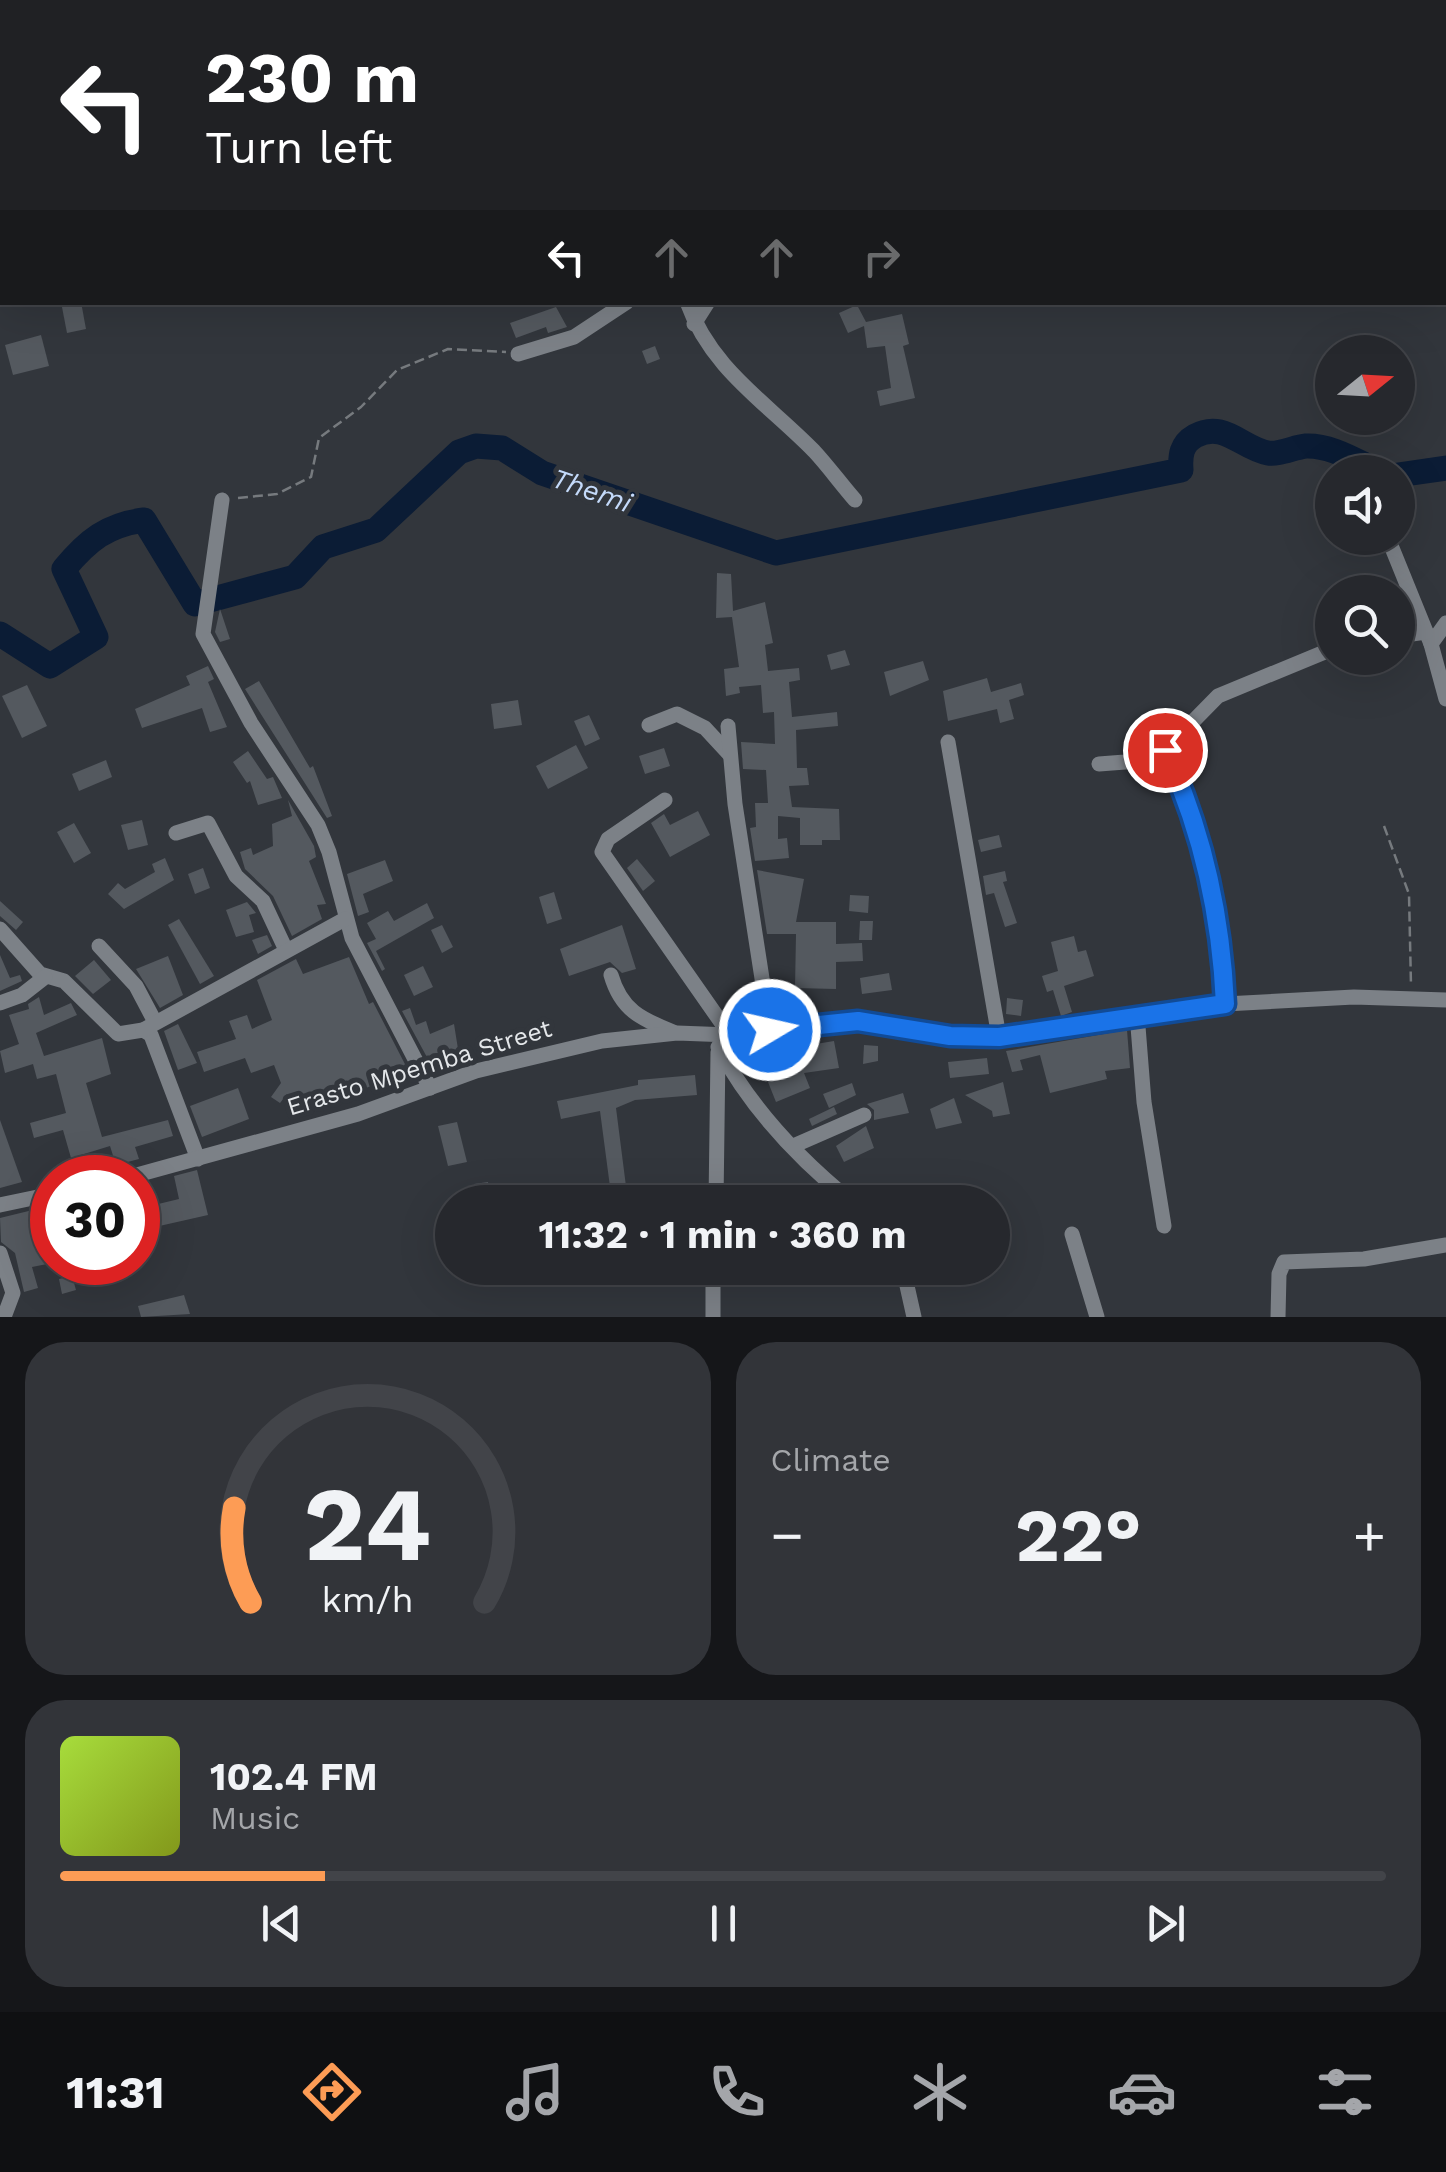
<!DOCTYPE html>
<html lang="en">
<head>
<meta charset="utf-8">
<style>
  body { margin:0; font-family:"Work Sans",sans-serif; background:#323439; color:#f1f3f6; height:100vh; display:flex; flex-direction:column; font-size:38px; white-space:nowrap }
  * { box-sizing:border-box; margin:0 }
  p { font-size:32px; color:#a4a6aa }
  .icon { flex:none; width:55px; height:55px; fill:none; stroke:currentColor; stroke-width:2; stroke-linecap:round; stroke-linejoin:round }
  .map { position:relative; height:1317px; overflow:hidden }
  .details { display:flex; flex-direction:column; gap:25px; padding:25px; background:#151619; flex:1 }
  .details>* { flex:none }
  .banner { position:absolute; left:0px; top:0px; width:1448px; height:305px; box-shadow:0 10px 40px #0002,0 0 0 2px #424449; background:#202124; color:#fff; overflow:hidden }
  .needle { width:65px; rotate:72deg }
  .tools { position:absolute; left:1315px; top:335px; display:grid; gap:20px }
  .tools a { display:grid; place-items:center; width:100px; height:100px; border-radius:50%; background:#26282d; box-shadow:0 10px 40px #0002,0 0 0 2px #424449; font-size:50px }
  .speed { position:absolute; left:30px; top:1155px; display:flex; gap:20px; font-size:50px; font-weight:700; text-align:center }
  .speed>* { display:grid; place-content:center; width:130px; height:130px; border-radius:50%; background:#26282d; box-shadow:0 10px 40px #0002,0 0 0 2px #424449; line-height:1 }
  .speed .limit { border:15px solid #d22; background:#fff; color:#111 }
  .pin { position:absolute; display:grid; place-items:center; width:85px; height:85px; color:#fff; margin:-42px; border:5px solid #fff; border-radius:50%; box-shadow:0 2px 10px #0007 }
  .me { position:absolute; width:110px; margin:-55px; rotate:81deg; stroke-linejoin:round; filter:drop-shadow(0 0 8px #0008) }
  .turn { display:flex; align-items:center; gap:35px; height:210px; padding:0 40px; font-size:45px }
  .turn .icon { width:130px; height:130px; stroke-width:2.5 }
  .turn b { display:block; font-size:70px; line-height:85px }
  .lanes { display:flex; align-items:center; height:95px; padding:0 40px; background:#0003; justify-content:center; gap:50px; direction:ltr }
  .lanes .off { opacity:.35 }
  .big { font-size:75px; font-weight:700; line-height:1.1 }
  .details .tile { flex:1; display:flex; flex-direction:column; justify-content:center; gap:15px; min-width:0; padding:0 35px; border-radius:40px; background:#323439 }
  .details .dial { align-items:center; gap:0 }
  .dial svg { height:260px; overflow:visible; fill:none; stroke:#424449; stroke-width:7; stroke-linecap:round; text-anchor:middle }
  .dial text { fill:#f1f3f6; stroke:none }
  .song { display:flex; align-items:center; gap:30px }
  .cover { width:120px; height:120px; border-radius:15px; background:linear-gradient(135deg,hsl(80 70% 55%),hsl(70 70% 35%)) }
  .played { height:10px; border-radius:5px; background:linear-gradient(90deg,#fd9c55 20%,#424449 20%) }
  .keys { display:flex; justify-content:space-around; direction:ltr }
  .heat { display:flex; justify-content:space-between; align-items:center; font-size:55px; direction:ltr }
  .details .tiles { flex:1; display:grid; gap:25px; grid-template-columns:1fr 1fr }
  .tile:last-child { grid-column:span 2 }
  .trip { position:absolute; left:435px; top:1185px; width:575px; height:100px; border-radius:50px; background:#26282d; box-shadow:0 10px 40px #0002,0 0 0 2px #424449; font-weight:700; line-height:100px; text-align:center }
  .dock { display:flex; height:160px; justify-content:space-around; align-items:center; background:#0f1012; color:#a4a6aa }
  .dock .icon { width:70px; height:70px }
  .dock .current { color:#fd9c55 }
  .dock b { font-size:45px; color:#f1f3f6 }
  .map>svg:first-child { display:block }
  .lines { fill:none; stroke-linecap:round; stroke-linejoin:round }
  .river { stroke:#0b1c35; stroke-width:25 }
  .building { fill:#54595f }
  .path { stroke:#767a7e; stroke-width:2.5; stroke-dasharray:10 5; stroke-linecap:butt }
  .street { stroke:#7c8187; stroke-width:15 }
  .route-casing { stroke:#114b97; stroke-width:25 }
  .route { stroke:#1a73e8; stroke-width:18 }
  .labels { text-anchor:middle; stroke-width:10; stroke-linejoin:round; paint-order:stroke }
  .street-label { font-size:25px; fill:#e4e7ea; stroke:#32363c }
  .water-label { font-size:28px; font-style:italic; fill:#c4dafa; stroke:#32363c }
</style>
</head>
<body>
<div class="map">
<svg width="1446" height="1317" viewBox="0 0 1446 1317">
  <rect width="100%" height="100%" fill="#32363c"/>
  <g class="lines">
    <g class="river">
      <polyline points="1398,475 1446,468"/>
      <path d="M0 634 50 666 96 637 64 569C88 540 107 525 144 520L195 604 295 577 323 547 376 530 459 452 476 446 502 448 542 473 776 553 1181 470C1180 456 1181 444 1195 436 1224 420 1241 448 1268 453 1278 455 1295 447 1306 446 1332 445 1357 462 1380 472"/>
    </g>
  </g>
  <g class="building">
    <polygon points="61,302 81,302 86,329 67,333"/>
    <polygon points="857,305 866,322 902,314 909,344 903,346 915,398 880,406 877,391 891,388 885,346 867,348 864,326 848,333 839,313"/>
    <polygon points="556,307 567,327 548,333 546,327 516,338 510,323"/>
    <polygon points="41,335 49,366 13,375 5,345"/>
    <polygon points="655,346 660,359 647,364 642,351"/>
    <polygon points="717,573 731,574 733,611 765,602 773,643 765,645 768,671 799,668 800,680 789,682 792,717 837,712 838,726 796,730 797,768 807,768 809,785 789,786 792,807 839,809 840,840 822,840 822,845 800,845 800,818 778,816 778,839 787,838 789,858 755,861 750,828 756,827 755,803 768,803 766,770 743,769 741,742 775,744 774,712 763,713 761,685 739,687 740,693 726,696 724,669 739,667 732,617 716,618"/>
    <polygon points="220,609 230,639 220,642 215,632"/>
    <polygon points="845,650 850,665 831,670 827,655"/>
    <polygon points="923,661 929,680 890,696 884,672"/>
    <polygon points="208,666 214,679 208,682 227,727 210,732 202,708 142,728 135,709 190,685 186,676"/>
    <polygon points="987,678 991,692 1021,683 1024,695 1009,700 1014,719 1000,723 997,709 948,721 943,691"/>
    <polygon points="259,681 310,768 313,766 332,816 327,818 245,689"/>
    <polygon points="27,685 47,726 22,738 2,696"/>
    <polygon points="518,700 522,725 494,729 491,704"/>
    <polygon points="589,715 600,739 585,746 574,721"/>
    <polygon points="576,745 588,768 548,789 536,766"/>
    <polygon points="664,748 670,766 645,774 639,756"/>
    <polygon points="248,751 267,779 273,777 282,798 258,805 250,781 247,783 233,762"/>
    <polygon points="106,760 112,777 79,791 72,774"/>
    <polygon points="288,800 314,846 316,857 309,861 326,904 317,905 322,919 292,936 273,896 245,869 240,852 251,848 253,855 273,846 272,824 292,816"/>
    <polygon points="698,811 710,835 670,857 651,823 664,814 670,825"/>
    <polygon points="142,820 148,845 128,850 121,825"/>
    <polygon points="74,823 91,853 74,863 57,832"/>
    <polygon points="999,835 1002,847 981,852 978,840"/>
    <polygon points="165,858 174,880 124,909 108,894 118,883 125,889 155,872 152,864"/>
    <polygon points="637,859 655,881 643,891 627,868"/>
    <polygon points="385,860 393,881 363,894 369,912 358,916 347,874"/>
    <polygon points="203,868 210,888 195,894 188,874"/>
    <polygon points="757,870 804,879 796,922 836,922 836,944 862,943 863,961 836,962 836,989 795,988 796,934 767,934"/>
    <polygon points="1005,871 1007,881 1003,882 1017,923 1005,927 994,893 986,895 983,876"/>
    <polygon points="554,892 562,919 547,924 539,897"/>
    <polygon points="850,895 869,896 868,913 849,911"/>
    <polygon points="0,901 23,922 16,930 0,916"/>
    <polygon points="247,902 256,913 249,915 254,932 236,937 226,910"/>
    <polygon points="427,903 434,918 376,951 385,969 382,971 367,943 376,939 367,923 388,911 394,921"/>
    <polygon points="179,919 214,976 200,984 168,925"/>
    <polygon points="860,921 873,921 872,940 859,940"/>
    <polygon points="442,925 453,947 442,953 431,930"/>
    <polygon points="622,925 636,969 622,973 610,962 569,976 560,949"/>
    <polygon points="267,935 272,946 258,954 252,940"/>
    <polygon points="1074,936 1078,952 1086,950 1094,976 1064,986 1072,1012 1061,1016 1053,990 1047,992 1042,976 1058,971 1051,942"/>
    <polygon points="0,955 10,978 20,975 22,981 0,991"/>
    <polygon points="168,956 183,995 160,1008 136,969"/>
    <polygon points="349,957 369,1004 373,1002 409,1072 293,1115 287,1094 280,1103 271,1097 281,1083 274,1065 251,1073 245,1058 204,1072 197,1052 236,1039 229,1021 247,1015 252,1029 272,1020 257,980 296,959 303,974"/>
    <polygon points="94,960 111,980 93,994 75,976"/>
    <polygon points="423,966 433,987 414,996 404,975"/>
    <polygon points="889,973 892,990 862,994 860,978"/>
    <polygon points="39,997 44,1015 71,1003 77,1015 36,1033 44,1056 102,1038 111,1074 86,1083 102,1137 168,1120 173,1136 135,1147 139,1159 116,1165 110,1146 71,1158 63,1130 34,1138 30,1123 66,1113 56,1074 37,1079 33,1064 5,1073 0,1051 19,1044 9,1015 29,1009 28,1004"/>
    <polygon points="1007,998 1023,1000 1021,1016 1006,1014"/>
    <polygon points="410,1008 416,1025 426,1021 430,1034 454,1024 458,1049 429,1061 402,1011"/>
    <polygon points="178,1024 197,1063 178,1070 164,1031"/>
    <polygon points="1127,1030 1130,1068 1105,1071 1107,1079 1050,1093 1040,1055 1020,1060 1023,1070 1012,1072 1006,1051"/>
    <polygon points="795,1039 796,1043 809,1040 810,1045 834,1041 839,1068 804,1073 810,1088 776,1102 760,1062 748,1063 747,1053 774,1050 773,1045"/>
    <polygon points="864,1045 878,1046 878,1061 863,1064"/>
    <polygon points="987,1058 989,1074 950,1078 948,1062"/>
    <polygon points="695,1075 697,1095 635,1100 616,1108 628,1202 612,1202 600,1111 561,1119 557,1101 638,1085 638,1080"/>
    <polygon points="1003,1082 1010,1114 993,1117 992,1111 965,1095"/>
    <polygon points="852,1083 856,1095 829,1108 823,1094"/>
    <polygon points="238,1088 249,1119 202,1137 190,1106"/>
    <polygon points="903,1093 909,1113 874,1120 874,1110 867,1104"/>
    <polygon points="954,1098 962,1123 936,1129 930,1109"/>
    <polygon points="834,1107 837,1114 812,1126 809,1119"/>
    <polygon points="0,1120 22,1182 0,1188"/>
    <polygon points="457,1122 467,1162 448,1166 438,1126"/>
    <polygon points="866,1126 874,1148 844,1162 836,1146"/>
    <polygon points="197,1170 208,1215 155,1227 150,1206 179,1199 174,1176"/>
    <polygon points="488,1182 491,1202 477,1202 474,1184"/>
    <polygon points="49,1206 52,1246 44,1248 47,1264 32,1267 38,1288 24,1292 15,1253 1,1242 0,1218"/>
    <polygon points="72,1276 76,1290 62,1294 59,1279"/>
    <polygon points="184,1295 190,1314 141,1317 138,1306"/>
  </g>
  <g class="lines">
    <g class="path">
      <polyline points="238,498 277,494 311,477 319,438 361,407 397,370 448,349 506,352"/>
      <polyline points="1384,826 1409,894 1411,986"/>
    </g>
    <g class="street">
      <polyline points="650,0 650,2"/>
      <polyline points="1229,0 1230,2"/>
      <polyline points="1324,1 1325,2"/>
      <polyline points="0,5 2,10"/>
      <polyline points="1445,52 1446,52"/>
      <polyline points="0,53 2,54"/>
      <path d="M687 302C711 369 766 402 814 451 828 466 841 484 855 500"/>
      <polyline points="694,324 708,302"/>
      <polyline points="518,354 574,337 627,302"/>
      <polyline points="222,500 203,634 251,723 318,825 329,852 352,938 430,1088"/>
      <polyline points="1388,538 1431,644"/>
      <polyline points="1446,623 1431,644 1446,699"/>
      <polyline points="1398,636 1426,632"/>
      <polyline points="649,725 677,714 705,728 730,755"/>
      <polyline points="728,726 735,804 770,1030"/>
      <polyline points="948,742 999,1037"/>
      <path d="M1165 750C1203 831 1221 914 1225 1004"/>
      <polyline points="1099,764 1125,762 1165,750 1218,696 1332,649"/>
      <polyline points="665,800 608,839 602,852 730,1035"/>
      <polyline points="176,833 208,823 236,876 263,901 286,950"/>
      <polyline points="0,929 40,974 64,981 118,1034 143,1030 151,1035 198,1159"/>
      <polyline points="99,946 136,986 155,1022"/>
      <path d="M611 975C621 1010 641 1019 673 1032"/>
      <polyline points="0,1003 22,995 45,977"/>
      <polyline points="1137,1014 1144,1102 1164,1226"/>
      <polyline points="143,1030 345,919"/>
      <path d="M718 1047C750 1107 800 1160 852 1202"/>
      <polyline points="793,1146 864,1115"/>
      <polyline points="126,1178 358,1114 476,1071 602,1041 677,1033 730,1035 841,1021 950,1036 999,1037 1225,1004 1354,997 1446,1000"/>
      <polyline points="716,1202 718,1052"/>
      <polyline points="0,1205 52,1194"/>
      <polyline points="1072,1234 1097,1317"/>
      <polyline points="0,1253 13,1293 4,1317"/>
      <polyline points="713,1268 713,1317"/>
      <polyline points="903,1268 914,1317"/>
      <polyline points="1278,1317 1279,1274 1284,1262 1364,1259 1446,1245"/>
    </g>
  </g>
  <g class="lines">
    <defs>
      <path id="route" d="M770 1030 858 1021 950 1036 999 1037 1225 1004C1221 914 1203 831 1165 750"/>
    </defs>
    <use href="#route" class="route-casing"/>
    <use href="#route" class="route"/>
  </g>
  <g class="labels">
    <g class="street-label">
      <text transform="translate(419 1067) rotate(-17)" y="9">Erasto Mpemba Street</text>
    </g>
    <g class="water-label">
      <text transform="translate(592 490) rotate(19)" y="10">Themi</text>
    </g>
  </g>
</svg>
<div class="tools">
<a><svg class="needle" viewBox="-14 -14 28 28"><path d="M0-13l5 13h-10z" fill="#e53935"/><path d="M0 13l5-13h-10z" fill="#a4a6aa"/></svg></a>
<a><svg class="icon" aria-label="sound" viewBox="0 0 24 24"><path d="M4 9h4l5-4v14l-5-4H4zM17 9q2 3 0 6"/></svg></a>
<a><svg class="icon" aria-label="search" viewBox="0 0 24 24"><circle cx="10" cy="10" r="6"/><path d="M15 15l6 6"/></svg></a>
</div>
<div class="speed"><div class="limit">30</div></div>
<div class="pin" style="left:1165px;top:750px;background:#d93025"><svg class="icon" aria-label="arrive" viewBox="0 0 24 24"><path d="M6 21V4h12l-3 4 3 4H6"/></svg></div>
<svg class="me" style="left:770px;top:1030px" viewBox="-20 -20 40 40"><circle r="17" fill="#1a73e8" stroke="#fff" stroke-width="3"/><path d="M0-11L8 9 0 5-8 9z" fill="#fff"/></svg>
<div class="trip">11:32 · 1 min · 360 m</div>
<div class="banner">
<div class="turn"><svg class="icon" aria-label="left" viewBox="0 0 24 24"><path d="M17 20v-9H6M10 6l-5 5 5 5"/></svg><div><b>230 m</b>Turn left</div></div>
<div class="lanes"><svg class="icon" aria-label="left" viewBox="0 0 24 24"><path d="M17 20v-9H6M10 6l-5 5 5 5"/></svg><svg class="icon off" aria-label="ahead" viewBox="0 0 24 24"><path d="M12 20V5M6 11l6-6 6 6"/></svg><svg class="icon off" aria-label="ahead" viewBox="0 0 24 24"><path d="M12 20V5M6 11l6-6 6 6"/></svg><svg class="icon off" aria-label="right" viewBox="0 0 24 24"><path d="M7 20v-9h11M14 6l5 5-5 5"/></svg></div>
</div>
</div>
<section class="details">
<div class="tiles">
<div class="tile dial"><svg viewBox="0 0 100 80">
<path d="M14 69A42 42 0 1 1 86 69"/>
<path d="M14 69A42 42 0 0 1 9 40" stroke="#fd9c55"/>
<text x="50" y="56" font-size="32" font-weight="700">24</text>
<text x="50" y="72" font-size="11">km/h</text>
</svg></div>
<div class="tile"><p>Climate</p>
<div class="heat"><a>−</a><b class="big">22°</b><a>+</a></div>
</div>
<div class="tile">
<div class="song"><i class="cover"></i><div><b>102.4 FM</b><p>Music</p></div></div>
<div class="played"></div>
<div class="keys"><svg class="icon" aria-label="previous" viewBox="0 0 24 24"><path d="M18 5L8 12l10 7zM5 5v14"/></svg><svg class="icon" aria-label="pause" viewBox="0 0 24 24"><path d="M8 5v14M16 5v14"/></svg><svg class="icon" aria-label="next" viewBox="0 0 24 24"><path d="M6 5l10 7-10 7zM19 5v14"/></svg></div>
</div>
</div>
</section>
<nav class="dock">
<b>11:31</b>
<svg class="icon current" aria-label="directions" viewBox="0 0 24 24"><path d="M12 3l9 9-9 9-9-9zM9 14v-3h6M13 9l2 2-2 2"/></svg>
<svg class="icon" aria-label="music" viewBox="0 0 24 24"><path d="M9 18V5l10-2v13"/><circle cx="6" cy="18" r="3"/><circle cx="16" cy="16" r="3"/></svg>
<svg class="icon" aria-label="phone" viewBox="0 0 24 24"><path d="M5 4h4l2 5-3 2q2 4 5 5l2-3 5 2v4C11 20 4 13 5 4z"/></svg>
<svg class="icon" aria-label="climate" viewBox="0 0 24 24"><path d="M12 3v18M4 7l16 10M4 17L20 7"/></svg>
<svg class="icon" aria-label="car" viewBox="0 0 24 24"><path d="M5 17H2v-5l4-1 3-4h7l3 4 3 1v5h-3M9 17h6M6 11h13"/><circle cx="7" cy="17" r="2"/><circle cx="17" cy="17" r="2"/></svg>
<svg class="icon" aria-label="filters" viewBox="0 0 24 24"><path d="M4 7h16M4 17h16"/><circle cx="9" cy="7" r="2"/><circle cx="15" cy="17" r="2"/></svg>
</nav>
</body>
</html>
